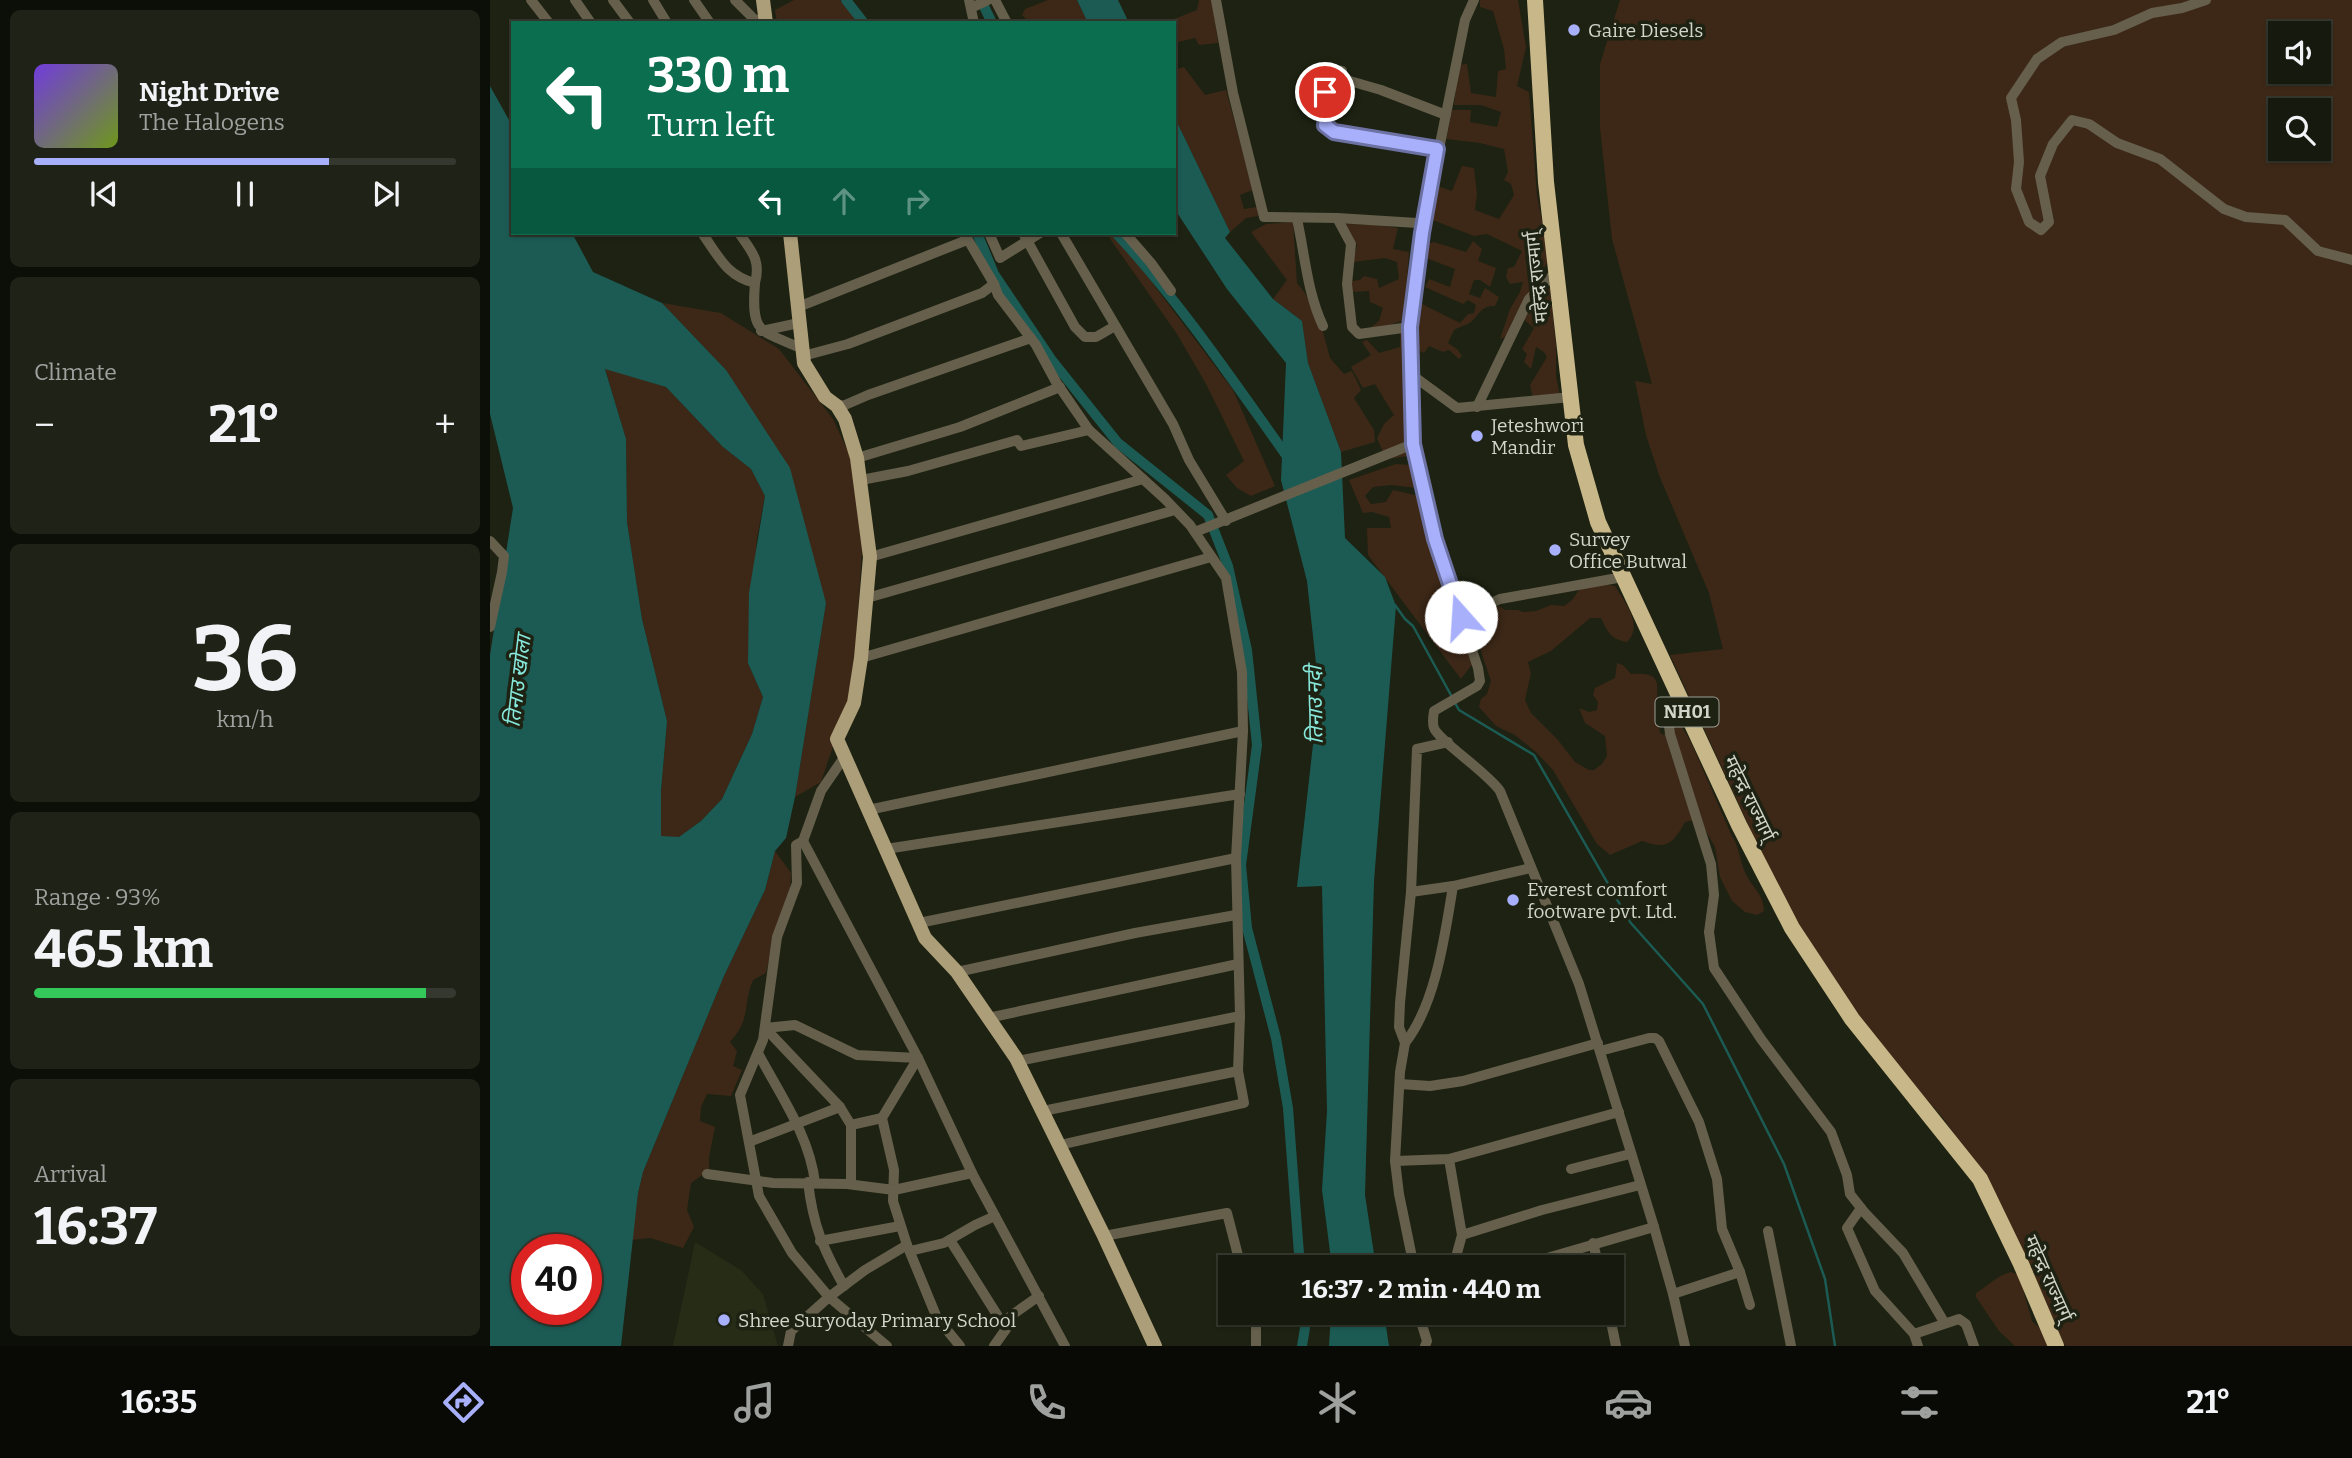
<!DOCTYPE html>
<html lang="en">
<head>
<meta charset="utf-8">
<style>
  body { margin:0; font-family:Bitter,"Noto Sans Devanagari",serif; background:#1f2317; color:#f1f3f6; height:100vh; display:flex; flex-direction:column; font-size:26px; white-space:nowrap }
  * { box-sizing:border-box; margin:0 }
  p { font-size:23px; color:#9ea19e }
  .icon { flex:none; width:38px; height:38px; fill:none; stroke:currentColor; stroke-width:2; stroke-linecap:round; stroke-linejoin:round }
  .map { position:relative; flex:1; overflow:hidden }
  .sheet { display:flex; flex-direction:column; gap:10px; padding:10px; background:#0c0e08; width:490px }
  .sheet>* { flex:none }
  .top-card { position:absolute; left:21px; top:21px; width:665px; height:214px; border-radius:0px; box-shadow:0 2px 5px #0004,0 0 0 2px #35382e; background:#0b6e4f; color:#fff; overflow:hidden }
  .fabs { position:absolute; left:1778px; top:21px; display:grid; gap:14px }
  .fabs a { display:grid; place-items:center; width:63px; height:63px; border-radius:0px; background:#161a0e; box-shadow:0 2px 5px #0004,0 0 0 2px #35382e; font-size:35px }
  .speed { position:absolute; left:21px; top:1234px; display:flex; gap:14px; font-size:35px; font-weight:700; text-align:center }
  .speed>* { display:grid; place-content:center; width:91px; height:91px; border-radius:50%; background:#161a0e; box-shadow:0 2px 5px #0004,0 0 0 2px #35382e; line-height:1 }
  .speed .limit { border:10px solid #d22; background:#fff; color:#111 }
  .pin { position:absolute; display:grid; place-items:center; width:60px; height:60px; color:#fff; margin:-30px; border:4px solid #fff; border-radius:50%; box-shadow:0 2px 7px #0007 }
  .me { position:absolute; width:77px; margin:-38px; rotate:341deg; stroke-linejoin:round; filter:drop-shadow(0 0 5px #0008) }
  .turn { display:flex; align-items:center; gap:24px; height:147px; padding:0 21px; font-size:32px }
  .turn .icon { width:91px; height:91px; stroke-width:2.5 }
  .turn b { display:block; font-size:49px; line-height:60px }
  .lanes { display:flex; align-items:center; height:66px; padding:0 21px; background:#0003; justify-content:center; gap:35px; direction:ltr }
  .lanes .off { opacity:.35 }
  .big { font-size:52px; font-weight:700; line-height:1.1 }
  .sheet .card { flex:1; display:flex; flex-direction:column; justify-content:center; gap:10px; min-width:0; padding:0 24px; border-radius:10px; background:#1f2317 }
  .sheet .dial { align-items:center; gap:0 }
  .dial b { font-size:91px; line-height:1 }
  .song { display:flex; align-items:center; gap:21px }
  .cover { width:84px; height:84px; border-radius:10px; background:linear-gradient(135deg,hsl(260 70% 55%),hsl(80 70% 35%)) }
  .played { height:7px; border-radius:4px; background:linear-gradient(90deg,#a8b0fc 70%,#35382e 70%) }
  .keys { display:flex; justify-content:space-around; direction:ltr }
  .heat { display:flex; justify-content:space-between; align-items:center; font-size:38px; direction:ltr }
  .charge { height:10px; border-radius:5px; background:linear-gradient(90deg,#34c759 93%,#35382e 0) }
  .trip { position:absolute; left:728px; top:1255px; width:406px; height:70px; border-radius:0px; background:#161a0e; box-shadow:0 2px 5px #0004,0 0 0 2px #35382e; font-weight:700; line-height:70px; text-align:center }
  .menu { display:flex; height:112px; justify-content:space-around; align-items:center; background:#090a06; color:#9ea19e }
  .menu .icon { width:49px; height:49px }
  .menu .on { color:#a8b0fc }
  .menu b { font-size:32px; color:#f1f3f6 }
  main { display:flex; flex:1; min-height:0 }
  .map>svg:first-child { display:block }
  .built { fill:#262c16 }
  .green { fill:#3d2817; fill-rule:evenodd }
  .water { fill:#1c5b54; fill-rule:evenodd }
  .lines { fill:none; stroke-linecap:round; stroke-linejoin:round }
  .stream { stroke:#1c5b54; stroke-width:2.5 }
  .canal { stroke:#1c5b54; stroke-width:10 }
  .minor { stroke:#655f4c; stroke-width:10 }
  .major { stroke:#ac9e78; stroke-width:14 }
  .highway { stroke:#c8b789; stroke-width:16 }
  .route-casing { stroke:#6d72a4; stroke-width:18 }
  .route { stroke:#a8b0fc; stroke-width:12 }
  .poi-dot { fill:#a8b0fc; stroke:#1d2212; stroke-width:2.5 }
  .labels { text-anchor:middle; stroke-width:7; stroke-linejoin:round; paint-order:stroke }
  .shield { fill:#1d2212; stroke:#9b9f93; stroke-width:2 }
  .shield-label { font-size:18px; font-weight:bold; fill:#d1d5ca }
  .poi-label { font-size:19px; fill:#d1d5ca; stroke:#1d2212; text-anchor:start }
  .street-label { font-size:19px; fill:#d1d5ca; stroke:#1d2212 }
  .water-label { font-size:21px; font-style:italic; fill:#87e8db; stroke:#1d2212 }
</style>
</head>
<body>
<main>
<section class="sheet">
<div class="card">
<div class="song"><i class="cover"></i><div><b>Night Drive</b><p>The Halogens</p></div></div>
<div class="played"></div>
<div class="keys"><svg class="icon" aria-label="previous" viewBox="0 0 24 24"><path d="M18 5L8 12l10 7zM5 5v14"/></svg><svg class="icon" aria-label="pause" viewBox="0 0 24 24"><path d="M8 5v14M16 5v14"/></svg><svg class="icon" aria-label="next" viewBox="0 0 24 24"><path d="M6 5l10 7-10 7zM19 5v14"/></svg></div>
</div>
<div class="card"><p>Climate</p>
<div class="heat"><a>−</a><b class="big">21°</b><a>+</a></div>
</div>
<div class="card dial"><b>36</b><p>km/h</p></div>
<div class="card"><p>Range · 93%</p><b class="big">465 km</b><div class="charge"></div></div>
<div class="card"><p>Arrival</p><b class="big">16:37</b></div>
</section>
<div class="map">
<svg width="1862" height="1346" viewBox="0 0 1862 1346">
  <rect width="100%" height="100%" fill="#1d2212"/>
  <polygon class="built" points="205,1242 251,1270 273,1294 288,1346 183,1346"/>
  <g class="green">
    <polygon points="304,0 350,0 368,23 287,23 285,10"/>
    <polygon points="558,0 587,0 598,23 567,23 566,20 559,23 540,23 532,15 535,9"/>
    <polygon points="709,0 722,0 728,43 709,45 705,38 684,43 684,23 674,23 707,10"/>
    <polygon points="990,0 1028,0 1036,47 1027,86 1039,92 1047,195 1059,259 1017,336 1010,339 1020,309 1030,292 1033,282 1020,284 1016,277 1018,268 1024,267 1032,251 997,234 984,236 940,219 947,186 962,191 972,166 984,168 987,194 985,210 1009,219 1024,195 1021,184 1014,180 1018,172 1014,149 990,143 956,139 962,110 981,110 980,122 1007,127 1011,112 991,105 964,105 969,65 977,64 981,93 1006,97 1008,71 1016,69 1014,49 1003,11 990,7"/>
    <path d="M1130 0H1862V1346H1575L1528 1241 1496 1179 1453 1118 1416 1076 1350 990 1291 896 1180 655 1233 649 1219 593 1169 475 1156 435 1145 381 1162 384 1122 239 1110 128V64ZM1790 33H1829V72H1790ZM1790 110H1829V149H1790Z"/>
    <polygon points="694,67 715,95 736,90 763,190 750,195 754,209 767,207 768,216 756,218 740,232 684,116 684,70"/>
    <polygon points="803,222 807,283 815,293 832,328 840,358 854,374 862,371 871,390 864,398 884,430 885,442 851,452 818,363 812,321 783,299 797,280 761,232 776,224"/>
    <polygon points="855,224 887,225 908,228 903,249 919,252 914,320 891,328 880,328 889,321 893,308 880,302 879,291 862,292 862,281 870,280 874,276 887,279 889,288 909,279 907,262 895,258 863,262 867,245"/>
    <polygon points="616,233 623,233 633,244 743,390 785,486 761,496 747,488 736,475 754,461 716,384 687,334"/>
    <path d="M983 241 992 249 988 261 1006 268 1000 287 990 280H984L979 294 990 298 995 288 1009 297 1005 306C990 306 991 313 981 322 977 325 969 327 964 330L958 343 967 349 972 356 969 359 959 350 953 352 939 346 934 353 923 348 928 302 970 323 978 314 984 313 986 305 978 300 973 304 935 287 939 279 960 287 965 269 936 258V244L944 242 976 252Z"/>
    <polygon points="1060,288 1066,345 1066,376 1070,396 1043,398 1040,385 1057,357 1054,352 1046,347 1041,369 1034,362 1037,354 1032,349 1044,328 1033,319 1050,291"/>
    <polygon points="172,303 231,313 289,349 343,419 361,458 373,535 363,687 331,782 305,797 336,603 236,370"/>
    <polygon points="910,333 917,334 919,456 896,459 887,438 894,424 904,415 885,384 873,388 861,367 881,355 872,342 877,340 889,353 910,347"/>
    <polygon points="115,368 176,387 233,447 261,469 275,496 267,538 258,663 273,697 262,734 232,799 211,821 189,837 171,837 171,791 177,721 152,619 137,522 136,439"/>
    <polygon points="906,464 921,465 927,488 901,485 883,487 875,496 881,504 896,502 903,490 929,496 948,563 983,663 971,679 878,555 877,528 901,528 899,517 882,512 873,513 859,480"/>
    <path d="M1107 583 1125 586C1135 603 1154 625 1137 642 1120 639 1118 632 1111 618H1100L1061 651 1038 662 1041 673 1035 700 1041 713 1068 740 1085 762 1099 770H1104L1112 764 1117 756 1115 736 1095 723 1089 708 1099 712 1107 710 1108 702 1103 695 1105 688 1125 678 1127 663 1133 665 1141 674C1177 671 1165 688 1167 710 1167 718 1169 725 1170 733L1174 735 1188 721 1200 740 1241 834C1250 847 1249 862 1257 876 1264 890 1273 893 1274 911L1267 915 1255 912 1242 901 1230 877 1225 847 1209 819 1195 822C1183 844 1177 850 1152 841L1120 855 1107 844 1063 770 1047 753 1025 735 1006 726 989 707 991 699 997 694 1001 681 980 619 1009 606 1015 610H1028L1033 612 1046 611 1061 605 1074 606 1082 600 1089 590Z"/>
    <path d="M285 851 301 873 300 892 287 924 276 973 263 980C252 1007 262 1017 240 1042L247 1051 243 1066 252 1070 241 1096 217 1094 211 1107 210 1121 225 1127 219 1157V1170L201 1183 197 1210 204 1227 193 1248 160 1238 142 1240 148 1193 153 1172 234 976 275 890Z"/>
    <path d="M1521 1272 1529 1275 1542 1321 1554 1332 1560 1346H1525L1509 1331 1486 1297V1293C1498 1286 1508 1275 1521 1272Z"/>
  </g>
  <g class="water">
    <polygon points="587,0 628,0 639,23 598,23"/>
    <path d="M0 86 23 127V233H82L103 272 172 303 236 370 300 468 336 603 305 797 296 838 285 851 275 890 234 976 153 1172 148 1193 131 1346H0V655L23 508 0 414ZM115 369 176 387 233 447 261 469 275 496 259 593 258 663 273 697 262 734 232 799 211 821 189 837 171 836V791L177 721 152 619 137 522 136 439ZM37 1250H96V1309H37Z"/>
    <polygon points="684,116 740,232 735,238 783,299 812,321 818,363 851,452 855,538 895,577 906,606 884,881 875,1195 886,1267 842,1267 832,1190 837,1111 832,886 807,887 829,691 817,581 791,480 796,363 737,289 684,208"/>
    <polygon points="841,1313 894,1313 899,1346 839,1346"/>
  </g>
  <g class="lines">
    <g class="stream">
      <polyline points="905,605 915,619 923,626 962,697"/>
      <polyline points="965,703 969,710 1044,755 1140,922 1213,1004 1294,1164 1335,1279 1345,1346"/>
    </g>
    <g class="canal">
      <polyline points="356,0 374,23"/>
      <polyline points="491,0 502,23"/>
      <polyline points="487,233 504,274 561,359 628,443 718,515 738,566 757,650 767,745 751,865 757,928 786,1038 798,1108 810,1267"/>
      <path d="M626 233C689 301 742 379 796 455L801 458"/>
      <polyline points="812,1346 815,1328 814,1312"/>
    </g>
    <g class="minor">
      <polyline points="41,0 59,23"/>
      <polyline points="85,0 101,23"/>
      <polyline points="123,0 140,23"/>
      <polyline points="163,0 177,23"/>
      <polyline points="204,0 220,23"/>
      <polyline points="245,0 264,19 276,22"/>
      <polyline points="479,0 484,23"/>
      <polyline points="505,0 517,23"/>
      <polyline points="726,0 743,93 774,217 847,218 861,244 857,284 862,327 869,334 920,327"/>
      <path d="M984 0 975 20 932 233 920 327 923 444 945 539 988 668 990 681 987 686 944 711C943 717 942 723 944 728 949 741 997 772 1010 791L1089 984 1164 1227 1183 1294 1195 1346"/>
      <polyline points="1716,0 1692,8 1662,13 1624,30 1572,42 1547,59 1521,98 1526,120 1529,162 1526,189 1539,222 1551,230 1559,222 1550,176 1563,144 1582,120 1599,124 1627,143 1670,159 1734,209 1756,217 1795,220 1828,251 1862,260"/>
      <polyline points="481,8 498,0"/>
      <path d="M948 150 844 132 835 125C838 106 834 87 841 69L852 71 853 79 891 90 956 115"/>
      <polyline points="847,218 927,223 932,233"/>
      <path d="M807 219C815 255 817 292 833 326"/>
      <path d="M212 233C228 255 236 276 265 283 261 334 269 330 311 348"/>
      <path d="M249 233C262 252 271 260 265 283"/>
      <polyline points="474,233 504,284 508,295 546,345 566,382 599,430 675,499 700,525 736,578 752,672 753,731 746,858 750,1016 748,1071 754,1103 570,1145"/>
      <polyline points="499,233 510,258 550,233"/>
      <polyline points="533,233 585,327 595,337 606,337 625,326"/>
      <polyline points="571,233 683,424 699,460 736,521"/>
      <polyline points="635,233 661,263 681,291"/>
      <polyline points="308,307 477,240"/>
      <polyline points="271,331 309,323"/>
      <polyline points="313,356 358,344 492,293 504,284"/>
      <polyline points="922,375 967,408 1081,397"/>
      <polyline points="347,406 355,405 378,395 541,338"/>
      <polyline points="987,407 1039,299 1067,271"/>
      <polyline points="367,458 470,427 570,387"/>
      <polyline points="371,480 418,471 527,440 531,446 599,430"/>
      <polyline points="705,532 923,444"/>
      <polyline points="0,541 14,556 12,572 0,627"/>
      <polyline points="380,557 653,479"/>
      <polyline points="377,598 685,510"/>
      <polyline points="971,617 1010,599 1133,577"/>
      <polyline points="371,658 721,557"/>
      <polyline points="1192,701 1177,709 1180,734 1221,864 1224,895 1219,932 1224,968 1271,1039 1341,1132 1357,1175 1360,1194 1375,1213 1413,1253 1454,1322"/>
      <polyline points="355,756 331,791 313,841 306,845 307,883 287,937 273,1040 250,1095 269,1196 302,1253 339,1297 397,1346"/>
      <polyline points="378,810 753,731"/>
      <polyline points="313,841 428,1058 482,1173 575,1346"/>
      <polyline points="396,849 750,794"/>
      <polyline points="921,892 963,886 1041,868"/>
      <polyline points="429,923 746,858"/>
      <polyline points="467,972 645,933 746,915"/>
      <polyline points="498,1018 748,964"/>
      <polyline points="275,1028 350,1107 361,1125 361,1184"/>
      <polyline points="275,1028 305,1025 367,1055 428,1058"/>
      <path d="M915 1043C946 1004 955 934 963 886"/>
      <polyline points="1110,1051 1159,1038 1165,1038 1169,1041 1209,1122 1227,1179 1232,1229 1250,1272 1260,1305"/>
      <path d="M268 1053C289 1093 320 1136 325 1183"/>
      <polyline points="428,1058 392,1118 404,1170 403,1201 417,1245 447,1318 470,1346"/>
      <polyline points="528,1061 750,1016"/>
      <polyline points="910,1084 940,1086 973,1081 1108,1043"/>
      <polyline points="553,1111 748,1071"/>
      <polyline points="361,1125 392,1118"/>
      <polyline points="259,1142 350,1107"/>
      <polyline points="959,1159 972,1235 966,1257 968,1267"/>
      <polyline points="905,1161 959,1159 1129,1112"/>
      <polyline points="1081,1169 1140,1154"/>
      <polyline points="217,1174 283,1183 357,1184 404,1190 482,1173"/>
      <path d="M318 1182C323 1225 333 1249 354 1286"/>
      <polyline points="1371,1208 1357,1228 1385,1291 1424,1334 1428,1346"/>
      <polyline points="1278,1231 1301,1346"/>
      <polyline points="972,1235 1052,1210 1150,1185"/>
      <polyline points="614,1236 737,1213 751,1267"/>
      <polyline points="460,1240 516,1329"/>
      <polyline points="330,1241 410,1226"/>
      <polyline points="1103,1243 1109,1267"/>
      <polyline points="420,1251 454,1243 485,1225 505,1216"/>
      <polyline points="924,1267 909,1194 905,1161 910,1072 915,1043 909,1027 910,1003 921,892 927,749 958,742"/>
      <polyline points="1026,1267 1164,1227"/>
      <polyline points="1183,1294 1250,1272"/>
      <polyline points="763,1312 766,1326 766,1346"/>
      <polyline points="928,1312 937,1341 935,1346"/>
      <polyline points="1119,1312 1126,1346"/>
      <polyline points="1424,1334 1469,1319 1476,1324 1484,1346"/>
      <polyline points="298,1346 301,1331 339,1297 375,1270 417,1245"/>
      <polyline points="504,1346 516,1329 515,1320 549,1296"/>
    </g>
    <g class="major">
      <polyline points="273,0 276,23"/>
      <polyline points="300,233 314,363 335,397 347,406 355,419 367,458 380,557 371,658 364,703 347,739 435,938 467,972 526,1058 614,1236 665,1346"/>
    </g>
    <polyline class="highway" points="1045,0 1056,182 1086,445 1108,522 1249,825 1302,928 1362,1019 1490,1179 1531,1264 1566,1346"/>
  </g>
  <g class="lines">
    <defs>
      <polyline id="route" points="835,92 838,104 835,125 844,132 947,149 932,233 920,327 923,444 945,539 971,617"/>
    </defs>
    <use href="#route" class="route-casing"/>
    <use href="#route" class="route"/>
  </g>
  <g class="poi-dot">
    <circle cx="1084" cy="30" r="7"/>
    <circle cx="987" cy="436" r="7"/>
    <circle cx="1065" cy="550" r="7"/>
    <circle cx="1023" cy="900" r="7"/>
    <circle cx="234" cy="1320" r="7"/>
  </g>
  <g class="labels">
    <rect class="shield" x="1165.5" y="697.5" width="63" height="29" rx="5"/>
    <g class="shield-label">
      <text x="1197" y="718">NH01</text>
    </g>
    <g class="poi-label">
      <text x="1098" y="37">Gaire Diesels</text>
      <text x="1001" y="432">Jeteshwori<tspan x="1001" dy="22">Mandir</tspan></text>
      <text x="1079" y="546">Survey<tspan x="1079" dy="22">Office Butwal</tspan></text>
      <text x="1037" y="896">Everest comfort<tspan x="1037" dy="22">footware pvt. Ltd.</tspan></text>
      <text x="248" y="1327">Shree Suryoday Primary School</text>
    </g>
    <g class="street-label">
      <text transform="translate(1046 277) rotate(-96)" y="7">महेन्द्र राज्मार्ग्</text>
      <text transform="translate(1260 798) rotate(64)" y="7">महेन्द्र राज्मार्ग्</text>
      <text transform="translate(1559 1278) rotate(66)" y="7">महेन्द्र राज्मार्ग्</text>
    </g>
    <g class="water-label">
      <text transform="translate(28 681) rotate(-83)" y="7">तिनाउ खोला</text>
      <text transform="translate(825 705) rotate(-91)" y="7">तिनाउ नदी</text>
    </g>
  </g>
</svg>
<div class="fabs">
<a><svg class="icon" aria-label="sound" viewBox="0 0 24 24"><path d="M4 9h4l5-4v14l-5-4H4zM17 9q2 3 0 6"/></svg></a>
<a><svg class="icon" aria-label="search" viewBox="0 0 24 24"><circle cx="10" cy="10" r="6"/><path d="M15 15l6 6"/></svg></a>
</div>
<div class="speed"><div class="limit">40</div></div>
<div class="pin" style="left:835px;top:92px;background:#d93025"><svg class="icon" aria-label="arrive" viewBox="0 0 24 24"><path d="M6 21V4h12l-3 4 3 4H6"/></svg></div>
<svg class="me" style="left:971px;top:617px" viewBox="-20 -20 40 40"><circle r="19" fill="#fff"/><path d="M0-13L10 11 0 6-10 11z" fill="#a8b0fc"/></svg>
<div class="trip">16:37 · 2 min · 440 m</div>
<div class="top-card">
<div class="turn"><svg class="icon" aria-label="left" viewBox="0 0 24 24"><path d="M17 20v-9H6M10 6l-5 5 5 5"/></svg><div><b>330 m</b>Turn left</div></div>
<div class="lanes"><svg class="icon" aria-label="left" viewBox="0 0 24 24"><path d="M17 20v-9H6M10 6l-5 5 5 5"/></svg><svg class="icon off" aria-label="ahead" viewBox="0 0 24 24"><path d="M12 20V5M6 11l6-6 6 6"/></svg><svg class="icon off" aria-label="right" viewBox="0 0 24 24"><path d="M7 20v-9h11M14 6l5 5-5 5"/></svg></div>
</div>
</div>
</main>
<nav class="menu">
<b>16:35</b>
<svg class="icon on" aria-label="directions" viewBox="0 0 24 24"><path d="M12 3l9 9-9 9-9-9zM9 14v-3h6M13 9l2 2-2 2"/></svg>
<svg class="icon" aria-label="music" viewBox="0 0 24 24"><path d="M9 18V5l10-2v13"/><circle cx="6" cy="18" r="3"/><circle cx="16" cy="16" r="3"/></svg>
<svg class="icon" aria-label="phone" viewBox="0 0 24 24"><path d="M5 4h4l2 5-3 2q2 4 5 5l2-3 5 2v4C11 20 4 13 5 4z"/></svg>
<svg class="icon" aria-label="climate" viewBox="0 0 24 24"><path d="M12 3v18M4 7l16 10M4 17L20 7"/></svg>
<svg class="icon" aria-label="car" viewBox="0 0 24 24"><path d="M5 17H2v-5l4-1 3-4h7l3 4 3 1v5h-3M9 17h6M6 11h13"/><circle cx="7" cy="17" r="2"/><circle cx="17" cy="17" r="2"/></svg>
<svg class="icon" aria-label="filters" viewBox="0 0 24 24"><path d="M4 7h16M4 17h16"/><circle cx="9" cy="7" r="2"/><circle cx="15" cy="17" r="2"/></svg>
<b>21°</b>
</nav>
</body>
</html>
